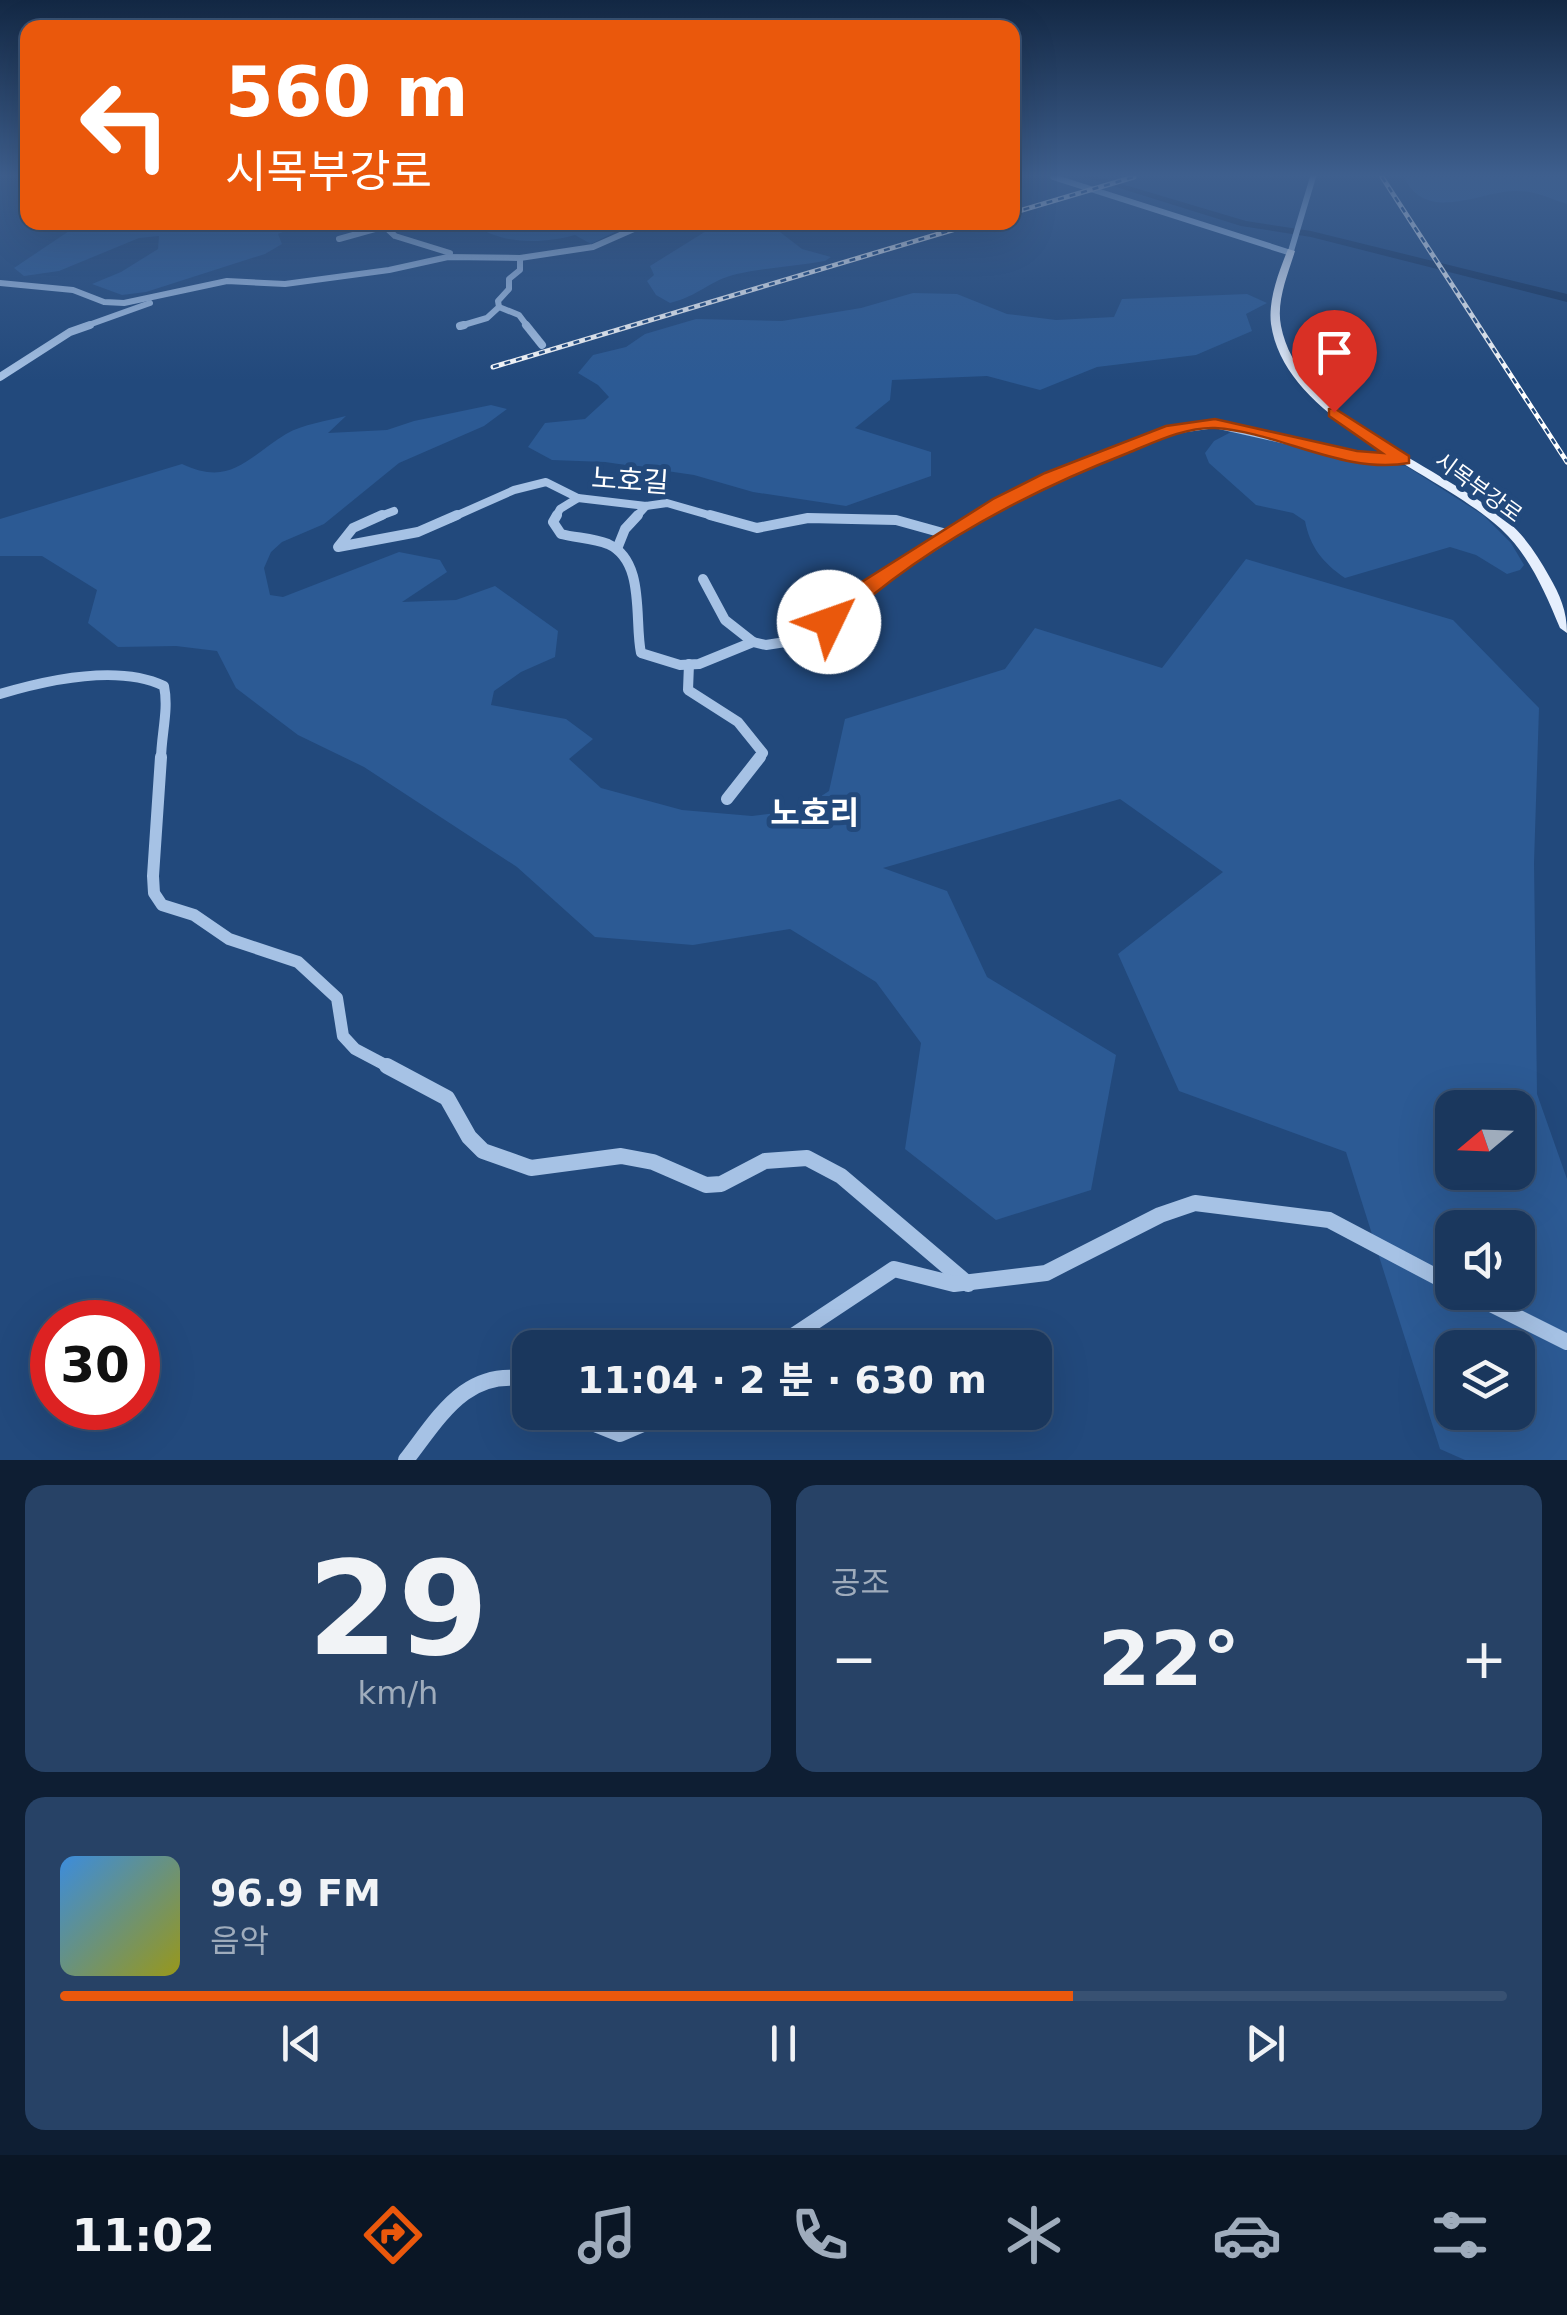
<!DOCTYPE html>
<html lang="ko">
<head>
<meta charset="utf-8">
<style>
  body { margin:0; font-family:"DejaVu Sans","Noto Sans KR",sans-serif; background:#274266; color:#f1f3f6; height:100vh; display:flex; flex-direction:column; font-size:38px; white-space:nowrap }
  * { box-sizing:border-box; margin:0 }
  p { font-size:32px; color:#9facbc }
  .icon { flex:none; width:55px; height:55px; fill:none; stroke:currentColor; stroke-width:2; stroke-linecap:round; stroke-linejoin:round }
  .map { position:relative; height:1460px; overflow:hidden }
  .panel { display:flex; flex-direction:column; gap:25px; padding:25px; background:#0e1e33; flex:1 }
  .panel>* { flex:none }
  .top-card { position:absolute; left:20px; top:20px; width:1000px; height:210px; border-radius:20px; box-shadow:0 10px 40px #0002,0 0 0 2px #385172; background:#ea580c; color:#fff; overflow:hidden }
  .needle { width:65px; rotate:251deg }
  .tools { position:absolute; left:1435px; top:1090px; display:grid; gap:20px }
  .tools a { display:grid; place-items:center; width:100px; height:100px; border-radius:20px; background:#1a375d; box-shadow:0 10px 40px #0002,0 0 0 2px #385172; font-size:50px }
  .speed { position:absolute; left:30px; top:1300px; display:flex; gap:20px; font-size:50px; font-weight:700; text-align:center }
  .speed>* { display:grid; place-content:center; width:130px; height:130px; border-radius:50%; background:#1a375d; box-shadow:0 10px 40px #0002,0 0 0 2px #385172; line-height:1 }
  .speed .limit { border:15px solid #d22; background:#fff; color:#111 }
  .pin { position:absolute; display:grid; place-items:center; width:85px; height:85px; color:#fff; margin:-102px -42px; border-radius:50% 50% 50% 0; rotate:-45deg; box-shadow:0 0 10px #0007 }
  .pin .icon { rotate:45deg }
  .me { position:absolute; width:110px; margin:-55px; rotate:48deg; stroke-linejoin:round; filter:drop-shadow(0 0 8px #0008) }
  .turn { display:flex; align-items:center; gap:35px; height:210px; padding:0 40px; font-size:45px }
  .turn .icon { width:130px; height:130px; stroke-width:2.5 }
  .turn b { display:block; font-size:70px; line-height:85px }
  .big { font-size:75px; font-weight:700; line-height:1.1 }
  .panel .card { flex:1; display:flex; flex-direction:column; justify-content:center; gap:15px; min-width:0; padding:0 35px; border-radius:20px; background:#274266 }
  .panel .dial { align-items:center; gap:0 }
  .dial b { font-size:130px; line-height:1 }
  .song { display:flex; align-items:center; gap:30px }
  .cover { width:120px; height:120px; border-radius:15px; background:linear-gradient(135deg,hsl(210 70% 55%),hsl(60 70% 35%)) }
  .played { height:10px; border-radius:5px; background:linear-gradient(90deg,#ea580c 70%,#385172 70%) }
  .keys { display:flex; justify-content:space-around; direction:ltr }
  .heat { display:flex; justify-content:space-between; align-items:center; font-size:55px; direction:ltr }
  .panel .tiles { flex:1; display:grid; gap:25px; grid-template-columns:1fr 1fr }
  .card:last-child { grid-column:span 2 }
  .trip { position:absolute; left:512px; top:1330px; width:540px; height:100px; border-radius:20px; background:#1a375d; box-shadow:0 10px 40px #0002,0 0 0 2px #385172; font-weight:700; line-height:100px; text-align:center }
  .menu { display:flex; height:160px; justify-content:space-around; align-items:center; background:#0a1625; color:#9facbc }
  .menu .icon { width:70px; height:70px }
  .menu .active { color:#ea580c }
  .menu b { font-size:45px; color:#f1f3f6 }
  .map>svg:first-child { display:block }
  .green { fill:#2c5a94; fill-rule:evenodd }
  .lines { fill:none; stroke-linecap:round; stroke-linejoin:round }
  .river { fill:#17345c; fill-rule:evenodd }
  .minor-far4 { stroke:#a6c2e5; stroke-width:6 }
  .minor-far3 { stroke:#a6c2e5; stroke-width:8 }
  .minor-far2 { stroke:#a6c2e5; stroke-width:10 }
  .minor-far1 { stroke:#a6c2e5; stroke-width:12 }
  .minor { stroke:#a6c2e5; stroke-width:16 }
  .major { fill:#e6effd; fill-rule:evenodd }
  .rail-casing { stroke:#fff; stroke-width:5 }
  .rail { stroke:#22497c; stroke-width:2.5; stroke-dasharray:6; stroke-linecap:butt }
  .route { fill:#ea580c; stroke:#983908; stroke-width:2.5 }
  .labels { text-anchor:middle; stroke-width:10; stroke-linejoin:round; paint-order:stroke }
  .far-street-label { font-size:22px; fill:#fff; stroke:#22497c }
  .street-label { font-size:28px; fill:#fff; stroke:#22497c }
  .quarter-label { font-size:32px; font-weight:bold; fill:#fff; stroke:#22497c }
</style>
</head>
<body>
<div class="map">
<svg width="1567" height="1460" viewBox="0 0 1567 1460">
  <rect width="100%" height="100%" fill="#22497c"/>
  <g class="green">
    <path d="M1404 177H1567V204C1548 198 1534 190 1513 191 1477 193 1425 223 1404 177Z"/>
    <path d="M622 222 617 227H625L591 244 575 235C544 244 498 245 473 223Z"/>
    <polygon points="67,223 305,223 278,234 282,244 265,254 146,292 122,295 92,284 121,272 158,249 159,236 139,238 59,271 24,276 14,268 72,229"/>
    <path d="M744 224 780 232 802 249 831 257 825 261C796 266 765 268 737 274 710 280 699 296 670 303L656 295 647 281 654 275 650 266 711 228Z"/>
    <polygon points="913,293 957,294 1007,314 1056,320 1114,317 1122,299 1247,294 1267,303 1246,314 1252,331 1196,355 1097,367 1040,390 987,376 892,380 890,400 855,428 931,452 931,476 846,506 753,492 694,475 605,462 552,460 528,447 545,423 585,419 609,397 598,385 578,373 593,355 626,347 645,334 696,319 782,321 861,308"/>
    <path d="M491 405 507 409 484 426 399 463 324 524 282 542 271 552 264 568 270 595 283 597 399 552 440 560 447 572 402 602 456 600 495 586 558 631 555 657 521 672 494 691 491 705 566 719 593 739 569 759 601 788 682 810 752 816 800 810 829 791 845 719 1005 669 1035 628 1162 668 1246 559 1453 620 1539 708 1534 863 1537 1094 1567 1179V1460H1465L1440 1449 1346 1152 1179 1091 1118 954 1223 872 1120 799 883 868 947 891 987 977 1116 1055 1091 1190 996 1220 905 1149 921 1043 876 982 790 929 693 945 595 937 517 867 364 767 298 735 236 688 217 651 176 646 118 647 88 623 97 590 42 556H0V519L182 464C231 487 247 458 286 434 303 424 327 421 346 416L328 433 387 430 414 421ZM1452 1108H1518V1172H1452ZM1452 1228H1518V1292H1452ZM1452 1348H1518V1412H1452Z"/>
    <path d="M1233 431 1367 462 1406 466 1483 515 1511 543 1524 565 1520 570 1507 574 1476 555 1450 547 1345 578C1323 563 1310 547 1305 521L1293 513 1256 505 1209 463 1205 453 1214 441Z"/>
  </g>
  <g class="lines">
    <polygon class="river" points="1084,177 1098,177 1246,221 1311,231 1567,294 1567,302 1311,237 1241,226"/>
    <g class="minor-far4">
      <polyline points="1053,177 1291,253"/>
      <polyline points="380,222 395,236 450,253"/>
      <polyline points="339,239 382,227"/>
      <polyline points="1291,251 1313,177"/>
      <polyline points="0,283 73,290 104,302 124,303 227,281 285,284 389,270 448,257 520,258 593,247 643,225 692,226 704,222"/>
      <polyline points="499,307 519,315 528,327"/>
      <polyline points="460,326 487,318 499,307 498,301 509,289 509,279 520,270 520,258"/>
      <polyline points="83,327 150,303"/>
    </g>
    <g class="minor-far3">
      <polyline points="526,325 542,345"/>
      <polyline points="460,326 464,325"/>
      <polyline points="0,377 70,332 90,325"/>
      <polyline points="375,518 394,511"/>
      <polyline points="451,518 514,490 546,482 578,498"/>
      <polyline points="555,518 560,509 578,498 646,506 667,503 719,518"/>
      <polyline points="635,518 646,506"/>
      <polyline points="978,518 1051,477 1172,430 1215,424 1357,456 1403,459"/>
    </g>
    <g class="minor-far2">
      <polyline points="382,515 353,528 338,547 418,532 457,515"/>
      <path d="M557 515 553 522 561 534C576 538 593 538 608 544 646 561 634 620 641 653L680 665 699 664 753 642 766 645 805 639 864 590 982 515"/>
      <polyline points="710,515 757,528 808,518 896,520 950,535"/>
      <polyline points="617,549 625,529 638,515"/>
      <polyline points="703,579 725,620 753,642"/>
      <polyline points="689,664 688,690 738,722 763,753 758,760"/>
      <path d="M0 694C47 680 118 664 164 686 169 710 161 735 161 760"/>
    </g>
    <g class="minor-far1">
      <polyline points="161,757 153,876 154,893 162,905 194,915 229,939 298,962 337,998 343,1036 355,1049 391,1068"/>
      <polyline points="727,799 760,757"/>
    </g>
    <g class="minor">
      <polyline points="387,1066 447,1098 469,1137 483,1151 531,1168 621,1156 653,1162 706,1185 721,1184 765,1161 807,1158 841,1176 968,1284"/>
      <polyline points="1467,1292 1567,1342"/>
      <polyline points="775,1348 894,1269 954,1284 1046,1273 1160,1215 1195,1203 1329,1220 1452,1285"/>
      <polyline points="581,1412 595,1424 620,1434 671,1412"/>
      <path d="M406 1460C440 1416 467 1366 530 1380"/>
    </g>
    <path class="major" d="M1288 249 1295 251C1288 274 1276 301 1281 326 1299 419 1441 465 1507 521 1525 536 1538 556 1549 576 1560 595 1567 611 1567 633L1560 628C1545 592 1530 556 1501 529 1436 469 1285 422 1271 324 1268 300 1279 271 1288 249Z"/>
    <defs>
      <g id="rail">
        <polyline points="1382,177 1567,462"/>
        <polyline points="1012,213 1134,177"/>
        <polyline points="493,367 979,222"/>
      </g>
    </defs>
    <use href="#rail" class="rail-casing"/>
    <use href="#rail" class="rail"/>
  </g>
  <linearGradient id="sky" x2="0" y2="1"><stop stop-color="#132844"/><stop offset="0.46" stop-color="#3e5f8e"/><stop offset="1" stop-color="#3e5f8e" stop-opacity="0"/></linearGradient>
  <rect width="1567" height="381" fill="url(#sky)"/>
  <path class="route" d="M1334 408 1409 456V463C1344 475 1279 432 1215 428 1185 427 1155 442 1128 453 1023 494 919 549 836 627L829 630 819 622 857 585 993 499 1045 473 1166 426 1215 419 1357 451 1382 453 1329 416V409Z"/>
  <g class="labels">
    <g class="far-street-label">
      <text transform="translate(1479 487) rotate(36)" y="8">시목부강로</text>
    </g>
    <g class="street-label">
      <text transform="translate(630 480) rotate(4)" y="10">노호길</text>
    </g>
    <g class="quarter-label">
      <text x="815" y="824">노호리</text>
    </g>
  </g>
</svg>
<div class="tools">
<a><svg class="needle" viewBox="-14 -14 28 28"><path d="M0-13l5 13h-10z" fill="#e53935"/><path d="M0 13l5-13h-10z" fill="#9facbc"/></svg></a>
<a><svg class="icon" aria-label="sound" viewBox="0 0 24 24"><path d="M4 9h4l5-4v14l-5-4H4zM17 9q2 3 0 6"/></svg></a>
<a><svg class="icon" aria-label="layers" viewBox="0 0 24 24"><path d="M12 4l9 5-9 5-9-5zM3 14l9 5 9-5"/></svg></a>
</div>
<div class="speed"><div class="limit">30</div></div>
<div class="pin" style="left:1334px;top:412px;background:#d93025"><svg class="icon" aria-label="arrive" viewBox="0 0 24 24"><path d="M6 21V4h12l-3 4 3 4H6"/></svg></div>
<svg class="me" style="left:829px;top:622px" viewBox="-20 -20 40 40"><circle r="19" fill="#fff"/><path d="M0-13L10 11 0 6-10 11z" fill="#ea580c"/></svg>
<div class="trip">11:04 · 2 분 · 630 m</div>
<div class="top-card">
<div class="turn"><svg class="icon" aria-label="left" viewBox="0 0 24 24"><path d="M17 20v-9H6M10 6l-5 5 5 5"/></svg><div><b>560 m</b>시목부강로</div></div>
</div>
</div>
<section class="panel">
<div class="tiles">
<div class="card dial"><b>29</b><p>km/h</p></div>
<div class="card"><p>공조</p>
<div class="heat"><a>−</a><b class="big">22°</b><a>+</a></div>
</div>
<div class="card">
<div class="song"><i class="cover"></i><div><b>96.9 FM</b><p>음악</p></div></div>
<div class="played"></div>
<div class="keys"><svg class="icon" aria-label="previous" viewBox="0 0 24 24"><path d="M18 5L8 12l10 7zM5 5v14"/></svg><svg class="icon" aria-label="pause" viewBox="0 0 24 24"><path d="M8 5v14M16 5v14"/></svg><svg class="icon" aria-label="next" viewBox="0 0 24 24"><path d="M6 5l10 7-10 7zM19 5v14"/></svg></div>
</div>
</div>
</section>
<nav class="menu">
<b>11:02</b>
<svg class="icon active" aria-label="directions" viewBox="0 0 24 24"><path d="M12 3l9 9-9 9-9-9zM9 14v-3h6M13 9l2 2-2 2"/></svg>
<svg class="icon" aria-label="music" viewBox="0 0 24 24"><path d="M9 18V5l10-2v13"/><circle cx="6" cy="18" r="3"/><circle cx="16" cy="16" r="3"/></svg>
<svg class="icon" aria-label="phone" viewBox="0 0 24 24"><path d="M5 4h4l2 5-3 2q2 4 5 5l2-3 5 2v4C11 20 4 13 5 4z"/></svg>
<svg class="icon" aria-label="climate" viewBox="0 0 24 24"><path d="M12 3v18M4 7l16 10M4 17L20 7"/></svg>
<svg class="icon" aria-label="car" viewBox="0 0 24 24"><path d="M5 17H2v-5l4-1 3-4h7l3 4 3 1v5h-3M9 17h6M6 11h13"/><circle cx="7" cy="17" r="2"/><circle cx="17" cy="17" r="2"/></svg>
<svg class="icon" aria-label="filters" viewBox="0 0 24 24"><path d="M4 7h16M4 17h16"/><circle cx="9" cy="7" r="2"/><circle cx="15" cy="17" r="2"/></svg>
</nav>
</body>
</html>
